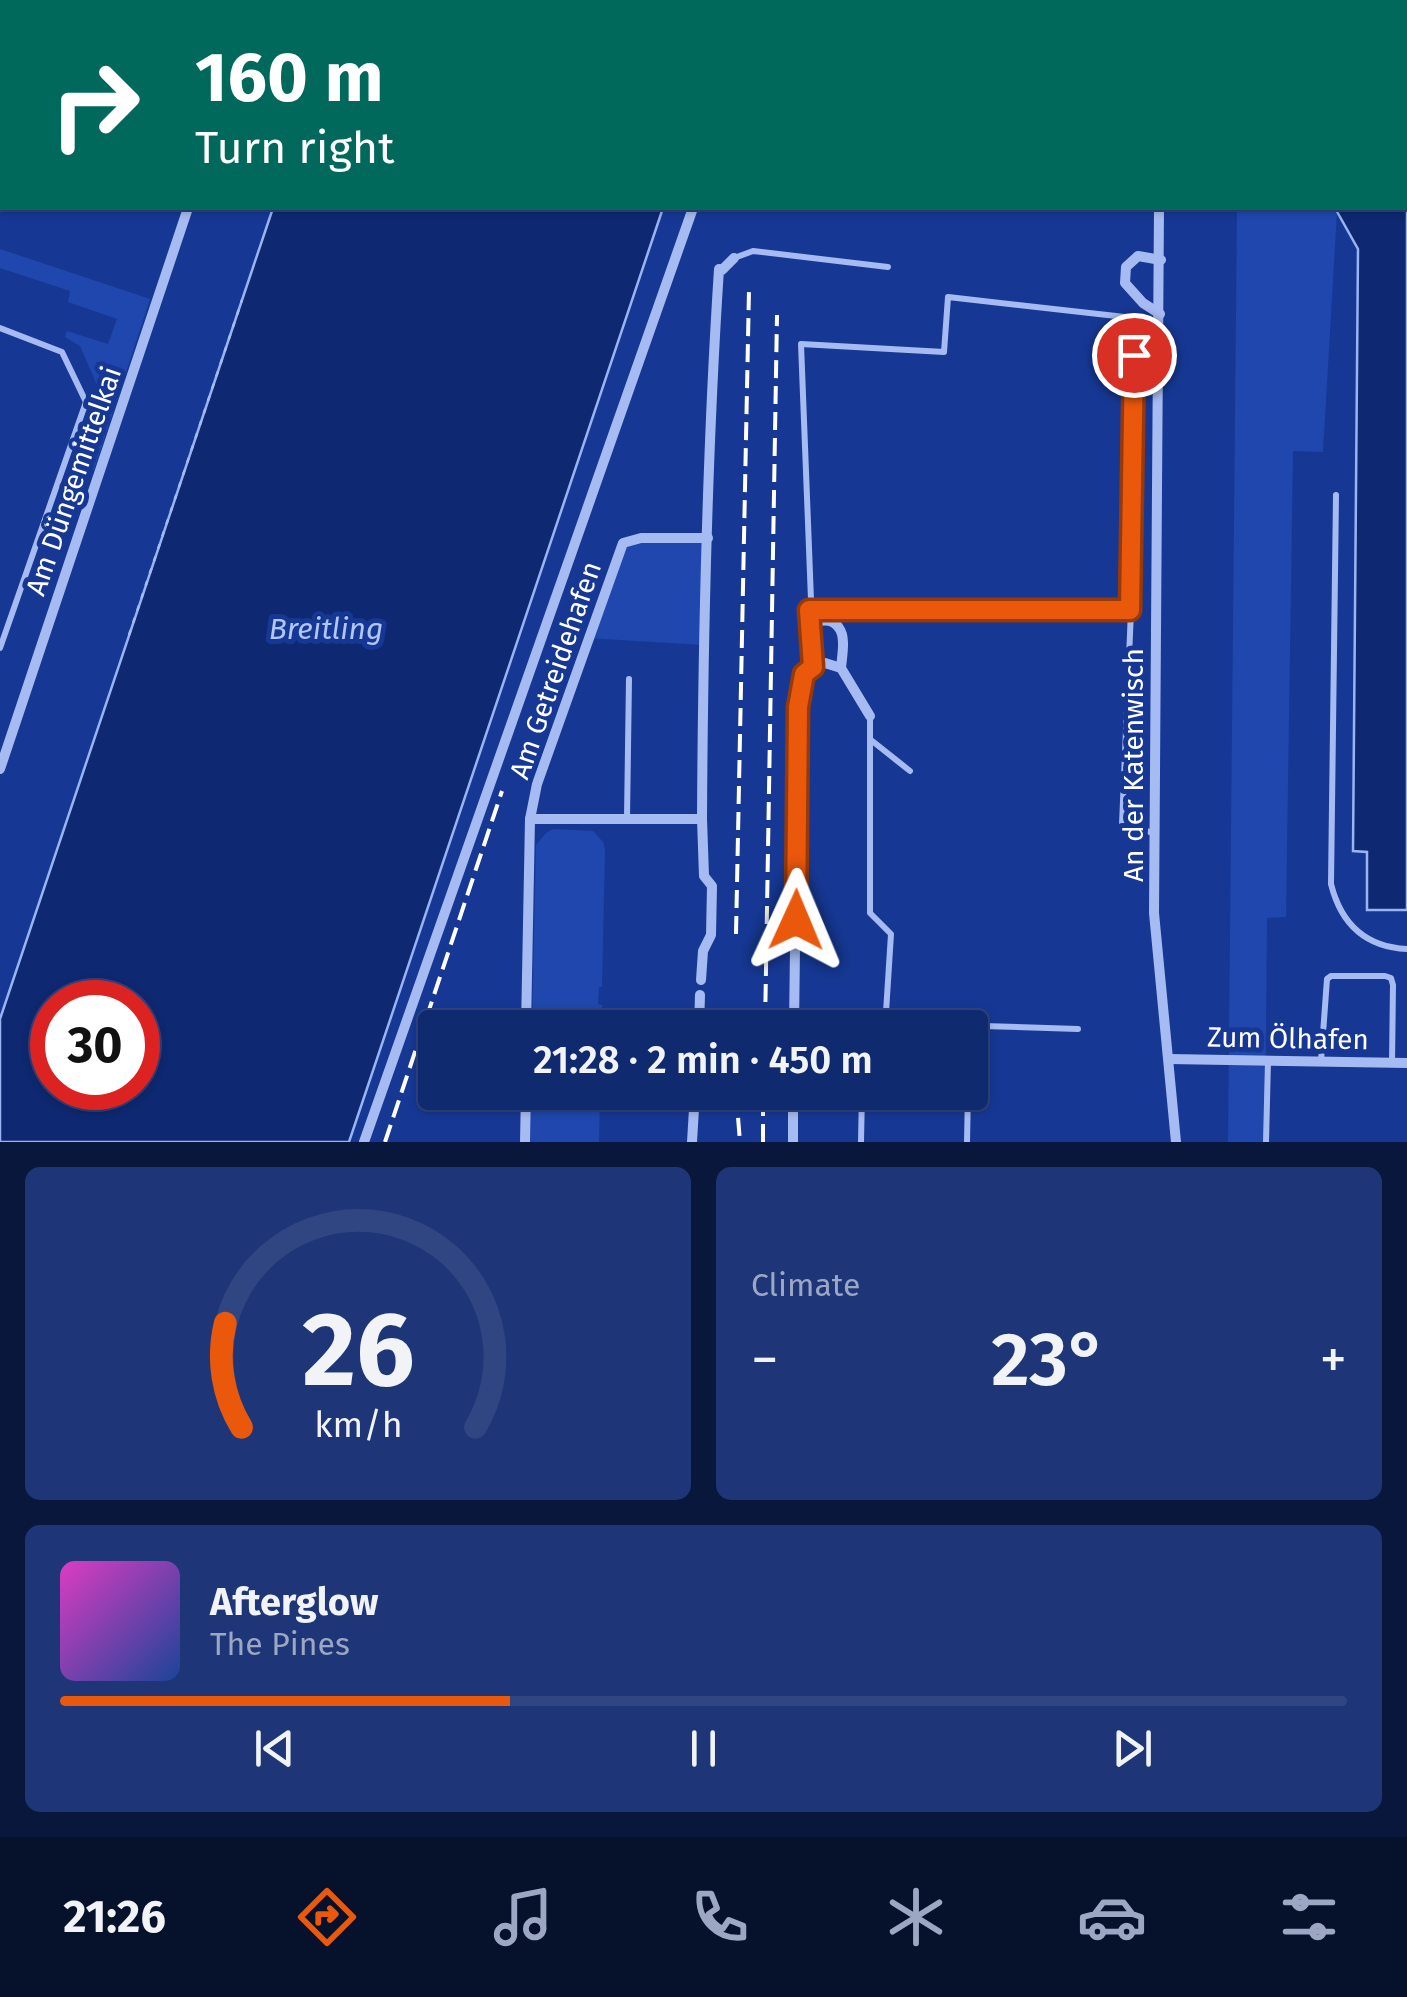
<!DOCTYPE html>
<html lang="en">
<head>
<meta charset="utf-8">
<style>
  body { margin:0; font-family:"Fira Sans",sans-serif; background:#1e3677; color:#f1f3f6; height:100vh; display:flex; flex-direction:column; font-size:38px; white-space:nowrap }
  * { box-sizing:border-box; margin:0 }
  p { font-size:32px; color:#9ca7c3 }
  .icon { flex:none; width:55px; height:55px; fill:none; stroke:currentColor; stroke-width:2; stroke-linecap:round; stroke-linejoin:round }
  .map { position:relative; height:1142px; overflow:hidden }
  .sheet { display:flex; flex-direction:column; gap:25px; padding:25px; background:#09173d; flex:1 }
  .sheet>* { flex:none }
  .hud { position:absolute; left:0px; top:0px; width:1408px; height:210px; box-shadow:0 2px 8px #0004,0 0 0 2px #304682; background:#00695c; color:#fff; overflow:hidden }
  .speed { position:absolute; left:30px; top:980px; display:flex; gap:20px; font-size:50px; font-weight:700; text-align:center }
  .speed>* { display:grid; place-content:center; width:130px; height:130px; border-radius:50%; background:#102a6f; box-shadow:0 2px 8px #0004,0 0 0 2px #304682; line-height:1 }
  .speed .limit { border:15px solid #d22; background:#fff; color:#111 }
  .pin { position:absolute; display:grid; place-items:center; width:85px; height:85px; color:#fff; margin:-42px; border:5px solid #fff; border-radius:50%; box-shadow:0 2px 10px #0007 }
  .me { position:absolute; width:110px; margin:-55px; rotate:1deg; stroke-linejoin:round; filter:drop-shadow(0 0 8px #0008) }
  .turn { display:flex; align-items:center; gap:35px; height:210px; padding:0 30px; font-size:45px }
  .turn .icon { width:130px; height:130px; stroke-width:2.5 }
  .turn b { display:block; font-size:70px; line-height:85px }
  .big { font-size:75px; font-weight:600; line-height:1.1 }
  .sheet .tile { flex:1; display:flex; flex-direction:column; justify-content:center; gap:15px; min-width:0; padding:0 35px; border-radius:15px; background:#1e3677 }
  .sheet .dial { align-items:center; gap:0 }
  .dial svg { height:260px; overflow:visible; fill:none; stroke:#304682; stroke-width:7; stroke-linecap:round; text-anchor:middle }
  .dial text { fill:#f1f3f6; stroke:none }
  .song { display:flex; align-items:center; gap:30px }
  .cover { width:120px; height:120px; border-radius:15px; background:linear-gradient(135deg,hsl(310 70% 55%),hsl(220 70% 35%)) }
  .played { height:10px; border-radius:5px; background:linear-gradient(90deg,#ea580c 35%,#304682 35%) }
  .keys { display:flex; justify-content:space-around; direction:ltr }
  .heat { display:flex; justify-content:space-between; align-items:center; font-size:55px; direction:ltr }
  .sheet .tiles { flex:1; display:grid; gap:25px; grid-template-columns:1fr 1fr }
  .tile:last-child { grid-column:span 2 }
  .trip { position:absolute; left:418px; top:1010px; width:570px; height:100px; border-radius:10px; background:#102a6f; box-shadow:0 2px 8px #0004,0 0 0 2px #304682; font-weight:600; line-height:100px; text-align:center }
  .menu { display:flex; height:160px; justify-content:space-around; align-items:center; background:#06112c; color:#9ca7c3 }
  .menu .icon { width:70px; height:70px }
  .menu .selected { color:#ea580c }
  .menu b { font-size:45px; color:#f1f3f6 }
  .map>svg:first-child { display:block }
  .green { fill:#1f47ad }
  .water { fill:#0e2871; stroke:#99b4f3; stroke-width:2.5; fill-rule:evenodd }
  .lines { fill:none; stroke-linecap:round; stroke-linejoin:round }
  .path { stroke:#a6bbf1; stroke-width:2.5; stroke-dasharray:5 8; stroke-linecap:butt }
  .service { stroke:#a6bbf1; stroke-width:6 }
  .minor { stroke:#a6bbf1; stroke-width:10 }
  .rail { stroke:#fff; stroke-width:4; stroke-dasharray:18 8; stroke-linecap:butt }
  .route-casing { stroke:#983908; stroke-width:25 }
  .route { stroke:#ea580c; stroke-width:18 }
  .labels { text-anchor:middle; stroke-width:10; stroke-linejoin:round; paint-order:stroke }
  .street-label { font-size:28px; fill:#fff; stroke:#163894 }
  .water-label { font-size:30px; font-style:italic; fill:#b2c6f8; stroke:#163894 }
</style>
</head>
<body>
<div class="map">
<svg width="1407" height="1142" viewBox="0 0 1407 1142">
  <rect width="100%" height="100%" fill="#163894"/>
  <g class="green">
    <polygon points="1237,208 1335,208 1337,212 1323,452 1293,451 1286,917 1267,918 1265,1142 1228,1142"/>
    <polygon points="0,249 150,299 94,470 84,471 106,404 98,400 100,392 80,346 65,337 67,331 108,344 117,319 68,302 70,291 0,268"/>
    <polygon points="708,538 703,645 587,638 623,543"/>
    <polygon points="553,829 593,831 603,842 605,849 602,987 599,987 598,1004 602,1005 602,1027 532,1027 536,845 546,833"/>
    <polygon points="531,1093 600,1093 599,1142 530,1142"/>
  </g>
  <g class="water">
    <polygon points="1146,0 1407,0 1407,910 1367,910 1367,852 1353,851 1358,249 1335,208 1405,208 1405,2"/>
    <path d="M273 208H663L349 1142H0V1019ZM138 1002V1088H52V1002Z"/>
  </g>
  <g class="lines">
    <g class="path">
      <polyline points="1175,0 1176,2"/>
      <polyline points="129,635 242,300"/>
    </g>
    <g class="service">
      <polyline points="1053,0 1055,2"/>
      <polyline points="734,258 753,251 888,267"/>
      <polyline points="0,328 62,352 86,402 0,648"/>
      <path d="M1336 495 1331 884C1341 924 1366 947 1407 949"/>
      <polyline points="809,610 1131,610"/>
      <polyline points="812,625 801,344 944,352 948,297 1134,318 1131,610 1122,825 1154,833"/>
      <polyline points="870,717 870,913 891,934 885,1028"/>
      <polyline points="871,740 910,771"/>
      <polyline points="627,818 629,679"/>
      <polyline points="970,1036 976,1027 983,1026 1078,1029"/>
      <polyline points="1321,1061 1327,979 1331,976 1385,976 1391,978 1393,985 1392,1063"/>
      <polyline points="861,1142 862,1092"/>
      <polyline points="967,1142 968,1092"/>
      <polyline points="1266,1142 1268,1061"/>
    </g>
    <g class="minor">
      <polyline points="765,2 766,0"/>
      <polyline points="1159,208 1154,913 1176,1142"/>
      <polyline points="1160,314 1143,303 1125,283 1126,267 1138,256 1161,260"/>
      <polyline points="841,668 870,716"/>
      <polyline points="0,769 188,208"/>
      <path d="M530 819H702C703 636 707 452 719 269L722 270 734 258"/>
      <polyline points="701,980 703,951 711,935 712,886 704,876 702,819"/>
      <polyline points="526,1028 530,819 537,784 623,543 641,538 708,538"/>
      <polyline points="699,1028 700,995"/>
      <path d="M794 1028 798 707 804 674 825 663 841 668C842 656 846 637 839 628 831 616 810 619 808 634 807 644 811 657 813 667"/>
      <polyline points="1169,1059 1407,1063"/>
      <polyline points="364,1142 693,208"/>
      <polyline points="525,1142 526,1092"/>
      <polyline points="692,1142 695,1092"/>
      <polyline points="793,1142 793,1092"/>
    </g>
    <g class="rail">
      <polyline points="736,934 749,290"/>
      <polyline points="765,1028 777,315"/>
      <polyline points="736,1092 740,1142"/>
      <polyline points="385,1142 502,791"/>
      <polyline points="763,1142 763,1108"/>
    </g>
  </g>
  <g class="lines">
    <defs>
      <polyline id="route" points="796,920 798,707 804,674 813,667 809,610 1130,610 1134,355"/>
    </defs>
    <use href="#route" class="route-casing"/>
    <use href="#route" class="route"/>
  </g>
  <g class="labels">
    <g class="street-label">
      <text transform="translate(73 481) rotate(-71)" y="10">Am Düngemittelkai</text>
      <text transform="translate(555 670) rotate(-71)" y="10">Am Getreidehafen</text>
      <text transform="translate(1133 765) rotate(-90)" y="10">An der Katenwisch</text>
      <text transform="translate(1288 1038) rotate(1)" y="10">Zum Ölhafen</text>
    </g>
    <g class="water-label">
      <text x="326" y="639">Breitling</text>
    </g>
  </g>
</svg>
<div class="speed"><div class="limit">30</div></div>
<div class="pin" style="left:1134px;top:355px;background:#d93025"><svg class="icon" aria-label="arrive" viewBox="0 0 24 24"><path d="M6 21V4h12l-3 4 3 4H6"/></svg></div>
<svg class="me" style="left:796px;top:920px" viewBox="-20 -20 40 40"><path d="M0-17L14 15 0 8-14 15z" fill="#ea580c" stroke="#fff" stroke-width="4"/></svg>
<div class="trip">21:28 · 2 min · 450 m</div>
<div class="hud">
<div class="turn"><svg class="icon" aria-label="right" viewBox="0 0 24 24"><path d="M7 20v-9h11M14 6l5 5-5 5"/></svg><div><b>160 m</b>Turn right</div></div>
</div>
</div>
<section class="sheet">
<div class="tiles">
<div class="tile dial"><svg viewBox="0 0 100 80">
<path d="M14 69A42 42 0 1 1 86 69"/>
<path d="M14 69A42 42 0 0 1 9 37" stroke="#ea580c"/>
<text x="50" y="56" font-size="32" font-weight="700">26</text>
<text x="50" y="72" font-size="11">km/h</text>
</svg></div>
<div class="tile"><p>Climate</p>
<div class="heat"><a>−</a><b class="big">23°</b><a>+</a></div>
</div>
<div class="tile">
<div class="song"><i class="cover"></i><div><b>Afterglow</b><p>The Pines</p></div></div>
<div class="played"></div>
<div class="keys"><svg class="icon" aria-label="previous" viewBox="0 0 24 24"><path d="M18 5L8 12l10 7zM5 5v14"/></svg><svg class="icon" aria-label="pause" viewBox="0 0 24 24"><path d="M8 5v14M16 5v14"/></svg><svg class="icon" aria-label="next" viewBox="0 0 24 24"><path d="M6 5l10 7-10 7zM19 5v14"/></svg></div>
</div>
</div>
</section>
<nav class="menu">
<b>21:26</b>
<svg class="icon selected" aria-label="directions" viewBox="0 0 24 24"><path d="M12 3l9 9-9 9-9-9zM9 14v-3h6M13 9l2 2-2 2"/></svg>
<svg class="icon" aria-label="music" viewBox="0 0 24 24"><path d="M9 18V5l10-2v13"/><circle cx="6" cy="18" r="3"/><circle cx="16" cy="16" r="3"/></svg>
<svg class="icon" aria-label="phone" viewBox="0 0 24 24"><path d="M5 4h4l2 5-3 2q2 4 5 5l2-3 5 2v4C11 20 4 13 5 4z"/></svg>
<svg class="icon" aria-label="climate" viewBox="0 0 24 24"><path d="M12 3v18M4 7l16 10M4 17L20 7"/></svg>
<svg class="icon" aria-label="car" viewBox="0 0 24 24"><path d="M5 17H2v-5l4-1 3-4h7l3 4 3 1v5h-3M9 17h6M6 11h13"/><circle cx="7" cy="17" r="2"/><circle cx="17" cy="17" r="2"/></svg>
<svg class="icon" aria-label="filters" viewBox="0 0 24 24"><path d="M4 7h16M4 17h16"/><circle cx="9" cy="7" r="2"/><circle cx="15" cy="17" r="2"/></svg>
</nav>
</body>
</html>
